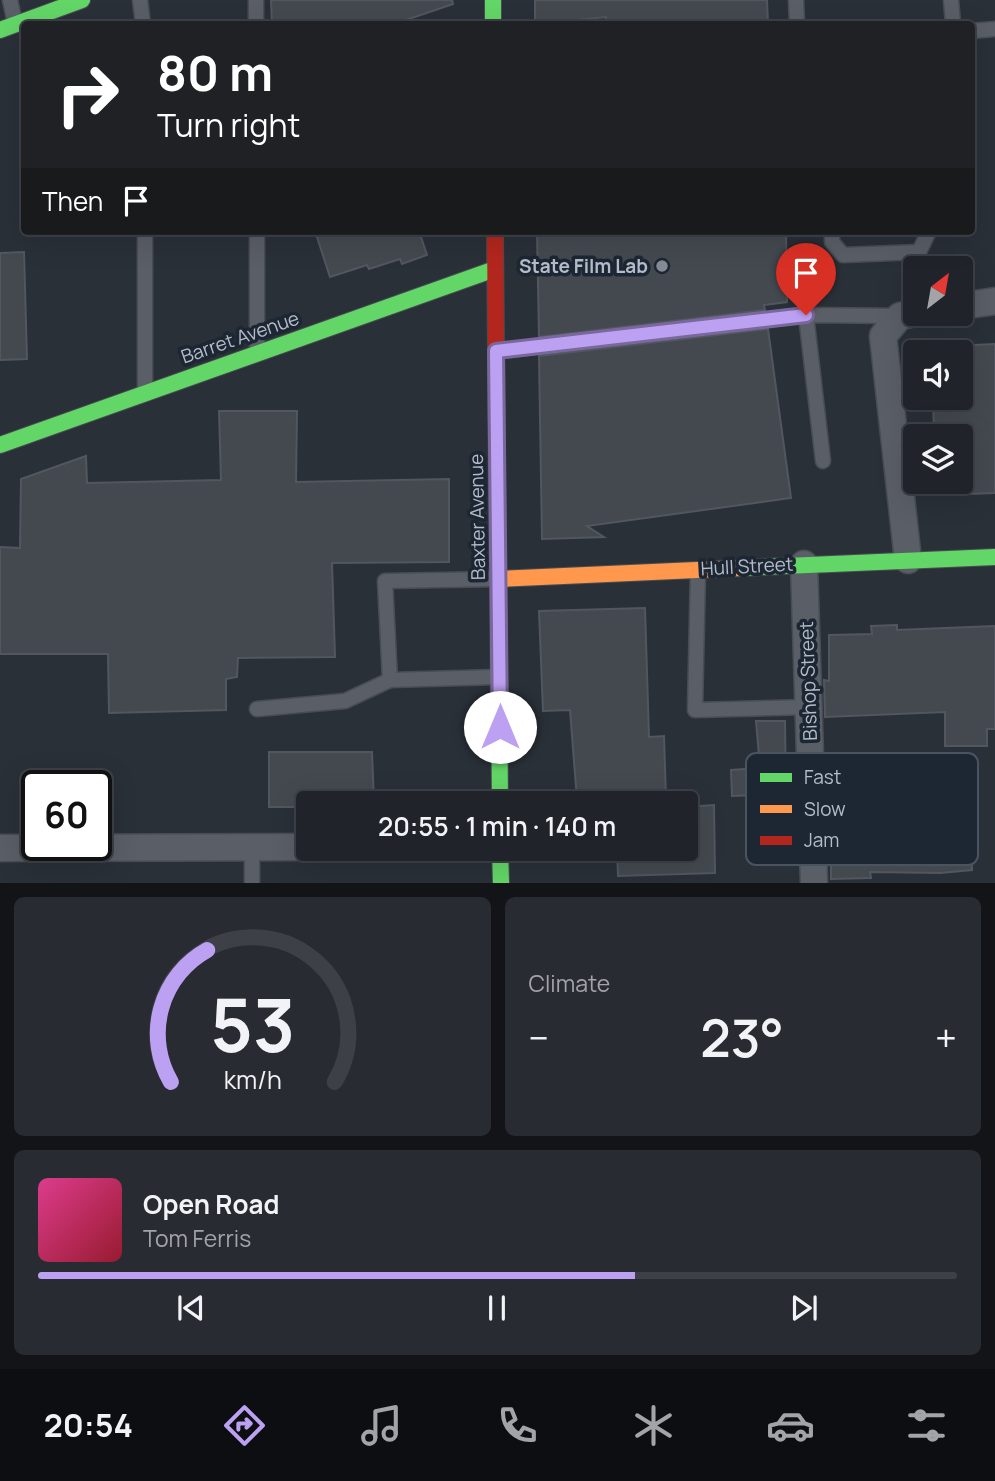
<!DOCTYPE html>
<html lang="en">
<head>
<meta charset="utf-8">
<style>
  body { margin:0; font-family:Manrope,sans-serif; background:#282c32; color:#f1f3f6; height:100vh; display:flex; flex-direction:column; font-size:26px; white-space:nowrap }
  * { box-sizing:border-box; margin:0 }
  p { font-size:23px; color:#a2a4a8 }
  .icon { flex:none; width:38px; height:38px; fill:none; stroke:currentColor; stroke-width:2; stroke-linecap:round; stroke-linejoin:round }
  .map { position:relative; height:883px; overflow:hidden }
  .drawer { display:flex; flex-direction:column; gap:14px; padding:14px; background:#121417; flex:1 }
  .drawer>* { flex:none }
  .guide { position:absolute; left:21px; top:21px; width:954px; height:214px; border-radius:7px; box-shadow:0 7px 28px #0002,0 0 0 2px #3d4147; background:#202124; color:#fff; overflow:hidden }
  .needle { width:46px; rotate:31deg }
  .tools { position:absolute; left:903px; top:256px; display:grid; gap:14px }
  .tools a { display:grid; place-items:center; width:70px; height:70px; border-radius:7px; background:#20242a; box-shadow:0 7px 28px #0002,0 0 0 2px #3d4147; font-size:35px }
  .speed { position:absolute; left:21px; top:770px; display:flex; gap:14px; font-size:35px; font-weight:700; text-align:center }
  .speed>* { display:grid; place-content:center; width:91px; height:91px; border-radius:50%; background:#20242a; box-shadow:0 7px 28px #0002,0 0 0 2px #3d4147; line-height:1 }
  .speed .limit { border:4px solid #111; border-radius:10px; background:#fff; color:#111 }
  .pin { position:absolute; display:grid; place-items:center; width:60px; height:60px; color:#fff; margin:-72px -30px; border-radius:50% 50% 50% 0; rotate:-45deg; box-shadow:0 0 7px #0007 }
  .pin .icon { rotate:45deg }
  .me { position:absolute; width:77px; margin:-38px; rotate:0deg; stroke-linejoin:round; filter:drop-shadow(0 0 5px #0008) }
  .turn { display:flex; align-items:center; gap:24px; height:147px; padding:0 21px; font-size:32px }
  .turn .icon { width:91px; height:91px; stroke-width:2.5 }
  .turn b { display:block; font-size:49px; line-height:60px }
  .then { display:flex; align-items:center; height:66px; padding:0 21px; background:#0003; gap:14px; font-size:26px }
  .big { font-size:52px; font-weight:600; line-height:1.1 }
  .drawer .card { flex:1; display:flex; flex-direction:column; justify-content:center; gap:10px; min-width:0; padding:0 24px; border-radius:10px; background:#282c32 }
  .drawer .dial { align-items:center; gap:0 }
  .dial svg { height:182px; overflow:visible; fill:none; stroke:#3d4147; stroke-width:7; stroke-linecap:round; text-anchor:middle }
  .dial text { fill:#f1f3f6; stroke:none }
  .song { display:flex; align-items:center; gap:21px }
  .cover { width:84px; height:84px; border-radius:10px; background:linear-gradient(135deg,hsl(330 70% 55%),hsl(350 70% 35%)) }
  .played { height:7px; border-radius:4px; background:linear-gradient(90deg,#bca0f2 65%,#3d4147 65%) }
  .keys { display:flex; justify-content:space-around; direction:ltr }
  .heat { display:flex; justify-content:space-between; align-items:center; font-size:38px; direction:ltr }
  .drawer .tiles { flex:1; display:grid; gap:14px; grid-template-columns:1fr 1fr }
  .card:last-child { grid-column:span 2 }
  .trip { position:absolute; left:296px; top:791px; width:402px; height:70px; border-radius:7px; background:#20242a; box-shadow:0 7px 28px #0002,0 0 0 2px #3d4147; font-weight:600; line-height:70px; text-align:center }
  .dock { display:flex; height:112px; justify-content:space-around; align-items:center; background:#0d0e11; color:#a2a4a8 }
  .dock .icon { width:49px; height:49px }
  .dock .current { color:#bca0f2 }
  .dock b { font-size:32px; color:#f1f3f6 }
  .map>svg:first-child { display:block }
  .building { fill:#444950; stroke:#52575f; stroke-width:2 }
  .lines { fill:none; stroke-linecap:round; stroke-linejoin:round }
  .lane-casing { stroke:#484c53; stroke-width:17 }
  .street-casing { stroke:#484c53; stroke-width:29 }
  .fast-casing { stroke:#484c53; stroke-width:18 }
  .slow-casing { stroke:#484c53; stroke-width:18 }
  .jam-casing { stroke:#484c53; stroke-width:18 }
  .lane { stroke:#5a5e66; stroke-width:14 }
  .street { stroke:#5a5e66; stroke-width:26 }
  .fast { stroke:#63d668; stroke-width:16 }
  .slow { stroke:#ff974d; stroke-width:16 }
  .jam { stroke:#b3261e; stroke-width:16 }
  .route-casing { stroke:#7a689d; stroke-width:18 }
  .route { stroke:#bca0f2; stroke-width:12 }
  .poi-dot { fill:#848b96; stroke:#1d2633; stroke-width:2.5 }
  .labels { text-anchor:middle; stroke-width:7; stroke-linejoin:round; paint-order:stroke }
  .poi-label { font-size:19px; font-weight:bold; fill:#b4bcc9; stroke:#1d2633; text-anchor:end }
  .street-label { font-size:19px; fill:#b4bcc9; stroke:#1d2633 }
  .key { fill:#1d2633; stroke:#4a5360; stroke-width:2 }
  .key-label { font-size:19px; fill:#b4bcc9 }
</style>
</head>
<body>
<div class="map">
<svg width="995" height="883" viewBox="0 0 995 883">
  <rect width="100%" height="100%" fill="#2a3038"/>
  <g class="building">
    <polygon points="271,0 452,0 453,4 394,24 272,24"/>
    <polygon points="535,0 767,0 768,24 605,23 606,17 535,24"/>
    <polygon points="315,231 419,231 427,255 402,264 400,259 369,269 367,265 330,277"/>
    <polygon points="537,231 786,231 787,302 764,305 765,310 539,337"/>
    <polygon points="24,252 27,359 0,360 0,253"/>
    <polygon points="768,329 791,498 587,526 604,537 542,539 539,356"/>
    <polygon points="995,344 995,493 940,495 940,481 961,481 961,436 934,436 933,397 961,397 961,352 931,352 931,347"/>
    <polygon points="219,411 297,411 296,482 449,479 449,562 332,563 335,657 238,658 237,677 226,679 226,710 109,713 108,654 0,654 0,547 20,548 21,479 86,456 87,483 221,480"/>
    <polygon points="645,608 649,737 664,736 666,799 577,800 570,710 543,711 539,611"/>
    <polygon points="897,625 897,630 995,626 995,729 987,729 987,746 945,746 945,712 825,717 824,680 829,681 829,635 872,634 871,626"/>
    <polygon points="756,721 785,721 786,794 732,796 731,770 760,768"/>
    <polygon points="269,752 372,752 374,803 308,803 308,807 269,807"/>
    <polygon points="714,805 715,873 618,876 617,849 686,849 686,807"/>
    <polygon points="831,816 870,816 870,842 945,843 945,838 971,837 972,870 940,873 870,872 871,878 831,879"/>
  </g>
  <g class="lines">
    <defs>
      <g id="lane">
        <polyline points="10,0 15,23"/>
        <polyline points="140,0 143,24"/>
        <polyline points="256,0 256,24"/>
        <polyline points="796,0 797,24"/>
        <polyline points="951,0 953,24"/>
        <polyline points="971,31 995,29"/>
        <polyline points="145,231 145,391"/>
        <polyline points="832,231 832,242 843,255 919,252 929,231"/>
        <polyline points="806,315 823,461"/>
        <polyline points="257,351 257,231"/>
        <polyline points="498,351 806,315 900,316"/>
        <polyline points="698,570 695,710 809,707"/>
        <polyline points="390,680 497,677"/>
        <polyline points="257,709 345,701 390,680 385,581 497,579"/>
        <polyline points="252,848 252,883"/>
      </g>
      <g id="street">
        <polyline points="961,306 995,301"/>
        <polyline points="908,560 883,336 900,316 915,313"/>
        <polyline points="804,564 814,883"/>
        <polyline points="0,848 308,847"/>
      </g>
      <g id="fast">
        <polyline points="493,0 493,24"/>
        <polyline points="0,30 82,0"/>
        <polyline points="0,445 495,269"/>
        <polyline points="497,481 500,803"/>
        <polyline points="741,568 995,557"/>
        <polyline points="500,849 501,883"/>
      </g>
      <polyline id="slow" points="499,579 741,568"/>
      <polyline id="jam" points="495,231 497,481"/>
    </defs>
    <use href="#lane" class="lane-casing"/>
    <use href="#street" class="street-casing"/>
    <use href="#fast" class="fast-casing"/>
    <use href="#slow" class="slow-casing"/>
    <use href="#jam" class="jam-casing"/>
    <use href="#lane" class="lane"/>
    <use href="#street" class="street"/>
    <use href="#fast" class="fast"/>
    <use href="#slow" class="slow"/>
    <use href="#jam" class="jam"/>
  </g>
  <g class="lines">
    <defs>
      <polyline id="route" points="500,727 496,351 806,315"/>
    </defs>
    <use href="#route" class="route-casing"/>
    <use href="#route" class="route"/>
  </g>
  <circle class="poi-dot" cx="662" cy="266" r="7"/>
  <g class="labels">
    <g class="poi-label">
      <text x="648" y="273">State Film Lab</text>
    </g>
    <g class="street-label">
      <text transform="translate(240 337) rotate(-19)" y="7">Barret Avenue</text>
      <text transform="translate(477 517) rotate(-91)" y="7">Baxter Avenue</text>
      <text transform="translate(747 566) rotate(-3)" y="7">Hull Street</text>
      <text transform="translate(808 681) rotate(-92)" y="7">Bishop Street</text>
    </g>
  </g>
  <rect x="746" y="753" width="232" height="112" rx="10" class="key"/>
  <rect x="760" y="773" width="32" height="9" fill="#63d668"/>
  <rect x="760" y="805" width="32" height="8" fill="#ff974d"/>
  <rect x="760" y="836" width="32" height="9" fill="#b3261e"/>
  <g class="key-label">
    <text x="804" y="784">Fast</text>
    <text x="804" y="816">Slow</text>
    <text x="804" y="847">Jam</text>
  </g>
</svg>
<div class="tools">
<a><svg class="needle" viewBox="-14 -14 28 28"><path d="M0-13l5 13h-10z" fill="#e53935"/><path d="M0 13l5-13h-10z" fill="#a2a4a8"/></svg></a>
<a><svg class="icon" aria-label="sound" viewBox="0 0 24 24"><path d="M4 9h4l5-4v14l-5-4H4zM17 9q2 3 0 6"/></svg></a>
<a><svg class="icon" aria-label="layers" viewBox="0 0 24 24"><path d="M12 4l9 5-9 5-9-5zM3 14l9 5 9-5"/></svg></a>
</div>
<div class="speed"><div class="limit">60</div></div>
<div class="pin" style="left:806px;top:315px;background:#d93025"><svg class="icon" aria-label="arrive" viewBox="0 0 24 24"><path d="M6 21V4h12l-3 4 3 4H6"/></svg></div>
<svg class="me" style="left:500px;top:727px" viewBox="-20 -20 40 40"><circle r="19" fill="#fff"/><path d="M0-13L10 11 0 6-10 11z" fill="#bca0f2"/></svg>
<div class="trip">20:55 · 1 min · 140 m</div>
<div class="guide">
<div class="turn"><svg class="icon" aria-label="right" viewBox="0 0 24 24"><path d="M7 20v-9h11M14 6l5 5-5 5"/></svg><div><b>80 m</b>Turn right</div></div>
<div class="then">Then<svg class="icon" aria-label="arrive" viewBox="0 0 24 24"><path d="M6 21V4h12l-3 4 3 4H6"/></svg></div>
</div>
</div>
<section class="drawer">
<div class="tiles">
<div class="card dial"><svg viewBox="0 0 100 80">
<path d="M14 69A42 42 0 1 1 86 69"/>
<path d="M14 69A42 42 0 0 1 30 11" stroke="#bca0f2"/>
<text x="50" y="56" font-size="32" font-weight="700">53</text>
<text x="50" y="72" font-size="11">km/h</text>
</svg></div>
<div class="card"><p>Climate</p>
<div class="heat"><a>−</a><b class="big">23°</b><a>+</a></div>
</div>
<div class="card">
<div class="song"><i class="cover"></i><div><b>Open Road</b><p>Tom Ferris</p></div></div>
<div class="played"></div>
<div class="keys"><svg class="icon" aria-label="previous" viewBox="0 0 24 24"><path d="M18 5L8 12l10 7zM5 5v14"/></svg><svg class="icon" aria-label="pause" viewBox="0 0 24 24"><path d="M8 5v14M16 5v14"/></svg><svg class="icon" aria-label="next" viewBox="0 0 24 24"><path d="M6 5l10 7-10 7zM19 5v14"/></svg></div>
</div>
</div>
</section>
<nav class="dock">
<b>20:54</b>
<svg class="icon current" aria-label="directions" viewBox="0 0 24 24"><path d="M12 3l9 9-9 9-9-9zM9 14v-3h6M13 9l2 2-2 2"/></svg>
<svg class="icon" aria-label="music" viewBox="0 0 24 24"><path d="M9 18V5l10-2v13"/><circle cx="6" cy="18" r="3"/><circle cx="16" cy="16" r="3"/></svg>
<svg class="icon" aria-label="phone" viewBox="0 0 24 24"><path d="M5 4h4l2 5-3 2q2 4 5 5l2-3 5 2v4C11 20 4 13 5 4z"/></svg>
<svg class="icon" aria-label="climate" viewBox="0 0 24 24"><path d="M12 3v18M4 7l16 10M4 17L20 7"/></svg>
<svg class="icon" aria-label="car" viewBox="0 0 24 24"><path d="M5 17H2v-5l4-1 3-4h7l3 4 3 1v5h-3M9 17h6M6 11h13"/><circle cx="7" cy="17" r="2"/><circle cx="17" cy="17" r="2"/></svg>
<svg class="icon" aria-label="filters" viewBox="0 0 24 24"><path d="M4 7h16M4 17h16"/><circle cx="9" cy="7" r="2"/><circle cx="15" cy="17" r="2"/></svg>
</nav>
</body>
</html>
